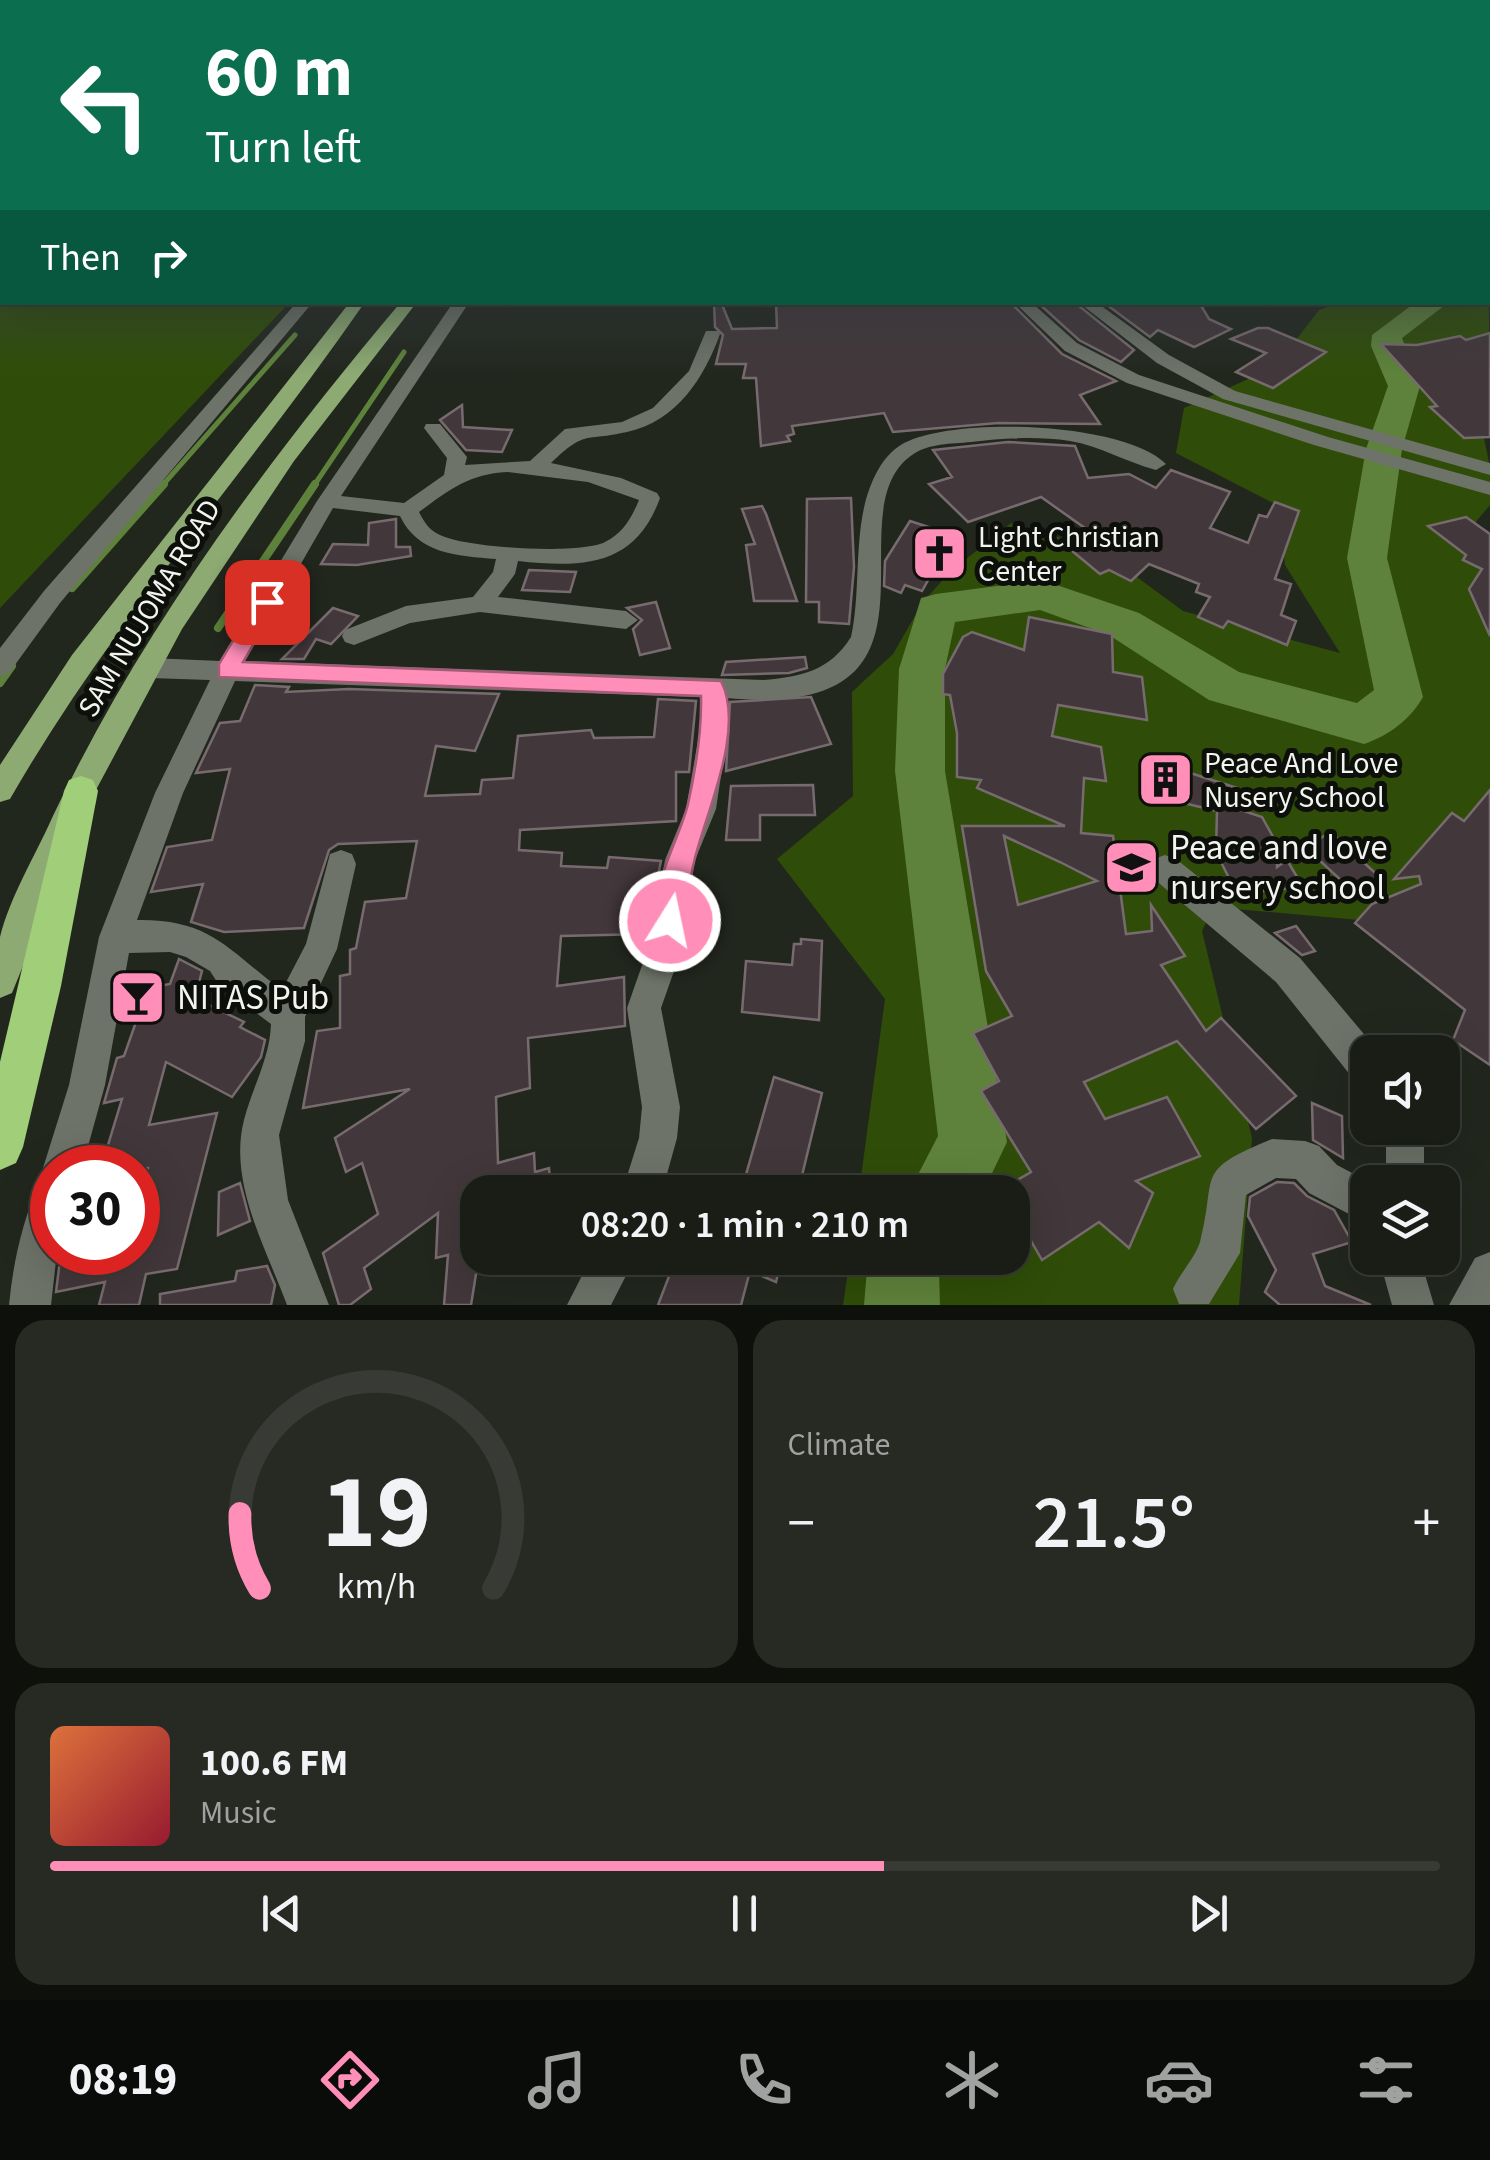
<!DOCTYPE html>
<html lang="en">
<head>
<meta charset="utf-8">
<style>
  body { margin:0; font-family:"Source Sans 3",sans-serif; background:#272a23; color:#f1f3f6; height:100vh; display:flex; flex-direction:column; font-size:38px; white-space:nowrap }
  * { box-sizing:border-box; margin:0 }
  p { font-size:32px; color:#9fa2a1 }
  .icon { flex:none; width:55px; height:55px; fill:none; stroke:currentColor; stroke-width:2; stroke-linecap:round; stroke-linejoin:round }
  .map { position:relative; height:1305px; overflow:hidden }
  .panel { display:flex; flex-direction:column; gap:15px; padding:15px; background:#0e100c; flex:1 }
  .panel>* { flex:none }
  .banner { position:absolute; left:0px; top:0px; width:1490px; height:305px; box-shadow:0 10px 40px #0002,0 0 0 2px #383b35; background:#0b6e4f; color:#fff; overflow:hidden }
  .controls { position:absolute; left:1350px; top:1035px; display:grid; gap:20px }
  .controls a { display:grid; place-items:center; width:110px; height:110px; border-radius:20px; background:#1a1d16; box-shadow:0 10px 40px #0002,0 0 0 2px #383b35; font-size:50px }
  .speed { position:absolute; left:30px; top:1145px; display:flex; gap:20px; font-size:50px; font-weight:700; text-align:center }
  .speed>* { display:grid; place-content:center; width:130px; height:130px; border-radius:50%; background:#1a1d16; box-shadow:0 10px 40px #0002,0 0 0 2px #383b35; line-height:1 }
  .speed .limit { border:15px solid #d22; background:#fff; color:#111 }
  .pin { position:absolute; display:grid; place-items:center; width:85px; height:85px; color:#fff; margin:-42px; border-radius:20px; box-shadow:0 5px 15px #0006 }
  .me { position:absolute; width:110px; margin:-55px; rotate:10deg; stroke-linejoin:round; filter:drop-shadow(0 0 8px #0008) }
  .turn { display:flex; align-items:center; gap:35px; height:210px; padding:0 40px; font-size:45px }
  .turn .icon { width:130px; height:130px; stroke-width:2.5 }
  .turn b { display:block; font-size:70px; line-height:85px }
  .then { display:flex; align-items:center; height:95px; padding:0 40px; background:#0003; gap:20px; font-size:38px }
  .big { font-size:75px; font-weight:600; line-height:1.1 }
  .panel .tile { flex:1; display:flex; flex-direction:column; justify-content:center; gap:15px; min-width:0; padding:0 35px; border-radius:30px; background:#272a23 }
  .panel .dial { align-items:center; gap:0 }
  .dial svg { height:260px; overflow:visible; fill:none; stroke:#383b35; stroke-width:7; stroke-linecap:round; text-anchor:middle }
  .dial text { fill:#f1f3f6; stroke:none }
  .song { display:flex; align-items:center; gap:30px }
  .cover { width:120px; height:120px; border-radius:15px; background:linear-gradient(135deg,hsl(20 70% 55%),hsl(350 70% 35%)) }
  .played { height:10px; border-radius:5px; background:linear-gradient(90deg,#ff8eb9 60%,#383b35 60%) }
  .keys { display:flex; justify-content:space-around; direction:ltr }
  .heat { display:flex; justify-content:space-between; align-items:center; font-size:55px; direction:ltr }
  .panel .tiles { flex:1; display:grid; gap:15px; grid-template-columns:1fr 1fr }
  .tile:last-child { grid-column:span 2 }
  .trip { position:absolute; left:460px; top:1175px; width:570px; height:100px; border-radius:30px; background:#1a1d16; box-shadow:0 10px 40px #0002,0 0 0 2px #383b35; font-weight:600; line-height:100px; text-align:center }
  .dock { display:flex; height:160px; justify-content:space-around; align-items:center; background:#0a0c09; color:#9fa2a1 }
  .dock .icon { width:70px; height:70px }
  .dock .on { color:#ff8eb9 }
  .dock b { font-size:45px; color:#f1f3f6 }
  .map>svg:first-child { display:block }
  .green { fill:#2f4d08 }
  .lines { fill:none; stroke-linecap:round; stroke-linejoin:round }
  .stream-far1 { stroke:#5e823b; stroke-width:5 }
  .stream { stroke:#5e823b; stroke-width:8 }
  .river { fill:#5e823b; fill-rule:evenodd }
  .building { fill:#42373a; stroke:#786b6f; stroke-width:2.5; fill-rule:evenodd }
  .minor { fill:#6d7368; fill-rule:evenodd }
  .major { fill:#8caa72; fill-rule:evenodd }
  .highway { fill:#a1ce79; fill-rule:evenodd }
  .route { fill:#ff8eb9; stroke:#a65c78; stroke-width:2.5 }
  .labels { text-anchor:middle; stroke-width:10; stroke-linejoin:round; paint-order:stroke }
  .poi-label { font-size:30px; fill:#f2f5ef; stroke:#0d0f0b; text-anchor:start }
  .street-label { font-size:30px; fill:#f2f5ef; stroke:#0d0f0b }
  .near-poi-label { font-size:35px; fill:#f2f5ef; stroke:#0d0f0b; text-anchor:start }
</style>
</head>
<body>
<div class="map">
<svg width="1490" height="1305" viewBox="0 0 1490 1305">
  <rect width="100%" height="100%" fill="#22271e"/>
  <g class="green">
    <polygon points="0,192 2,302 289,303 0,608"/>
    <polygon points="1488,266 1490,383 1480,419 1490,467 1490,505 1464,536 1490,565 1490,855 1393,923 1213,907 1202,931 1252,1138 1239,1305 843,1305 850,1258 1012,1258 1012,1192 859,1192 885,999 777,859 853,796 852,692 893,654 923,602 950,572 1011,523 1099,549 1183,611 1340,653 1285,565 1279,506 1176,453 1184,408 1275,367 1319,310 1339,303 1488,302"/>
  </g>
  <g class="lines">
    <g class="stream-far1">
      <polyline points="161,487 295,335"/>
      <polyline points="313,487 404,352"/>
    </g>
    <g class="stream">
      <polyline points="72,588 164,484"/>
      <polyline points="218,628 315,484"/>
      <polyline points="0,683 12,666"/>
    </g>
    <g class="river">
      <rect x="1488" y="281" width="2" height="16"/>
      <path d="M1416 302H1449L1402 338 1420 386 1402 449 1387 558 1423 697C1411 719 1388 736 1364 744L1209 700 1109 635 1040 610 955 622 945 669V771L1007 1142 983 1192H909L938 1136 895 771 899 669 921 598 936 594 1042 580 1139 613 1239 672 1357 703 1374 690 1347 558 1366 449 1388 386 1371 346 1372 335Z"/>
      <polygon points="868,1258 944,1258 939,1271 940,1305 864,1305"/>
    </g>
  </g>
  <g class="building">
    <polygon points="714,302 721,302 732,329 777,328 776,302 1010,302 1062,354 1116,381 1080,395 1100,424 998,423 893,432 884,413 792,426 794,434 787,436 790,441 761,446 756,378 743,378 746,364 716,364 723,335 715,327"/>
    <polygon points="1037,302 1074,302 1134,350 1121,362 1079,340"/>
    <polygon points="1103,302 1199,302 1209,319 1231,329 1194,347 1158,330 1150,337"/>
    <polygon points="1258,328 1268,328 1326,352 1273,388 1236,372 1266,353 1231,339"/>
    <polygon points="1490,333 1490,437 1464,438 1430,407 1437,406 1381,344 1417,345 1460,336 1466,340"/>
    <polygon points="462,405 463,427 512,430 502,452 466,450 440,420"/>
    <polygon points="1008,442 1075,446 1088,478 1129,474 1156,488 1171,470 1230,492 1210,528 1248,543 1259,515 1267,517 1275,502 1299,511 1275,579 1291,584 1281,615 1296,621 1287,645 1228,621 1223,628 1198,617 1210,597 1196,592 1199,584 1149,564 1131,581 1109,570 1100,574 1071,550 1099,538 1041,497 968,522 929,484 952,477 933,450"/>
    <polygon points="851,498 854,567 849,624 819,622 819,602 806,602 807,499"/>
    <polygon points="762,506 766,514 797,601 754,601 746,545 755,544 742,509"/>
    <polygon points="1466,517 1490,534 1490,636 1469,589 1482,569 1463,560 1466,555 1428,526"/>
    <polygon points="396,519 396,547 410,547 411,556 357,565 321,564 333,544 368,545 369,523"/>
    <polygon points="910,521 953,535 922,591 905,585 901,593 884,586 885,561"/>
    <polygon points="529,570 576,572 570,592 522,590"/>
    <polygon points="656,602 670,648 640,655 633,629 642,620 627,608"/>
    <polygon points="333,608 358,616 331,644 316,639 304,659 282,659"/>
    <path d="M1029 617 1112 634 1113 672 1142 677 1147 720 1058 705 1052 736 1101 747 1106 781 1084 778 1081 833 1113 836 1126 934 1152 931 1151 905 1185 956 1161 965 1206 1031 1221 1018 1296 1096 1256 1129 1177 1041 1084 1082 1105 1119 1167 1097 1200 1156 1136 1181 1153 1193 1129 1248 1099 1222 1042 1260 1012 1208V1183L1031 1172 981 1091 999 1081 973 1033 1012 1016 986 971 962 826H1065L977 788 981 780 957 777V733L950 695 943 694V674L963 637 972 632 1024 650ZM1004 836 1060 862 1097 881 1018 905Z"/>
    <polygon points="805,657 807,668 789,673 722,675 726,662"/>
    <polygon points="255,685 289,687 286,692 349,689 499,694 475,751 436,746 425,796 480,794 482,780 513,778 518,736 591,730 594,738 654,737 658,699 696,701 689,772 676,772 676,821 520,830 519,850 562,853 561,866 607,868 609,857 661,861 646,934 561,936 557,986 624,977 625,1026 528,1038 530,1088 496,1097 498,1163 534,1153 535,1172 549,1168 551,1192 478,1192 478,1262 471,1305 444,1305 448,1255 436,1258 438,1213 364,1268 371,1289 350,1305 339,1305 323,1253 378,1214 362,1163 346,1172 335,1138 410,1089 303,1108 317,1031 340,1028 340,976 350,974 350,950 356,948 365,902 406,898 417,841 338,844 329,850 304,928 224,932 191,922 203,884 151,892 167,847 212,840 230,769 196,773 220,723 240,721"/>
    <polygon points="811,697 831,744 726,771 730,702"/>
    <polygon points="1145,757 1183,765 1184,771 1240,789 1241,810 1262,817 1277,844 1277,867 1287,860 1303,887 1237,894 1216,852 1217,811 1146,794"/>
    <polygon points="813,785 815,815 760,815 760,840 726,840 731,786"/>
    <polygon points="1490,790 1490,1065 1453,1040 1465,1010 1355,923 1372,904 1421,884 1419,876 1394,879 1452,813 1464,821"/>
    <polygon points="1330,832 1383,880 1344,883 1306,848"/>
    <polygon points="1296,926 1315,951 1302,955 1275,933"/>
    <polygon points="801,939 822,941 819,1020 742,1012 746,961 792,965 794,944 801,944"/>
    <polygon points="179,959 202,971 195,998 244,1022 240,1027 265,1040 261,1057 232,1097 166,1062 149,1125 217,1113 177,1269 146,1274 139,1305 99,1305 105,1282 56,1292 61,1252 138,1252 138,1205 148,1168 101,1168 122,1099 104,1103 117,1058 124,1056 148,988 170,984"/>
    <polygon points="774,1077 822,1093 798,1192 741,1192"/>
    <polygon points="1312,1103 1342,1116 1343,1158 1313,1140"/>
    <polygon points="1277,1182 1294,1183 1307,1196 1334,1210 1352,1242 1313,1254 1325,1286 1371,1305 1280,1305 1265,1292 1276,1270 1248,1216 1250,1197"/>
    <polygon points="240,1183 250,1221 218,1235 219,1192"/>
    <polygon points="676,1258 686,1258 718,1274 722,1260 718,1258 782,1258 776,1282 750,1271 741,1305 658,1305"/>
    <polygon points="267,1266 275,1285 271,1305 160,1305 160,1294 235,1281 237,1271"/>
  </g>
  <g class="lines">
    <g class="minor">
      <rect x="1488" y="235" width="2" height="10"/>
      <polygon points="297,302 313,302 60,603 9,673 0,676 0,648 44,591"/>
      <path d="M398 302H535L528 307H466L341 496 404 503 444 475 447 458 424 428 426 424H440L467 457 465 465 530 461 565 429 622 422 653 408 689 371 706 331H718L720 334C704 378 677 421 627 432 583 442 587 429 551 463L621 478 657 493 660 498C635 567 583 568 518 561L515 574 498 597 626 611 638 620 626 629 480 612 410 623 354 645 345 642 342 636 345 630 406 606 473 597 493 572 496 559C457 556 418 554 400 516L333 508 245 661 763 680C800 677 830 671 851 637 863 584 850 519 878 470 884 459 893 449 904 443 956 416 1124 422 1166 464L1156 470C1126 462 1100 446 1070 441 1037 436 1004 438 971 442 951 444 929 443 912 455 828 514 972 721 726 698L728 729 716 809 695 860 680 954 661 1008 680 1107 677 1138 662 1192H622L639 1138 642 1107 627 1008 646 954 665 860 686 809 700 729V697L235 681 183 793 137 920C212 919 227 950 282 990L306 944 330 854 341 850 352 854 356 864 337 949 305 1017V1041L279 1135 288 1200 329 1305H287C266 1248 228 1182 244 1120 252 1088 270 1058 271 1024L219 985 210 971 186 957 170 952 129 953 105 1085 82 1168H52V1252H57L51 1305H9C13 1263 22 1224 38 1185L48 1181 43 1168 69 1085 99 937 155 793 210 680 150 678 141 675 137 668 141 661 150 658 220 661 317 501 450 307H405ZM507 472 588 482 639 500C631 519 623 533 605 542 579 555 466 548 440 535 429 530 424 522 419 512 449 490 469 474 507 472Z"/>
      <polygon points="1014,302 1031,302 1077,343 1139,375 1328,437 1490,482 1490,495 1314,445 1127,383 1065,351"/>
      <polygon points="1078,302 1096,302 1169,355 1235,391 1490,463 1490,475 1223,399 1157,363"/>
      <polygon points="1165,855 1176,859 1300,958 1379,1052 1368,1052 1368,1086 1355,1081 1276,982 1154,879 1150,869 1154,859"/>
      <rect x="1386" y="1128" width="38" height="54"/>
      <path d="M1272 1139 1305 1141 1319 1146 1337 1165 1369 1182 1368 1224 1309 1193 1296 1179 1276 1178 1246 1195 1240 1253 1209 1304H1179L1173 1289C1180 1273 1195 1258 1200 1242 1218 1173 1192 1172 1272 1139Z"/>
      <polygon points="1490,1252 1490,1305 1449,1305 1475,1258"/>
      <polygon points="591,1258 635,1258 611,1305 567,1305"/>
      <polygon points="1379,1258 1420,1258 1434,1305 1392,1305"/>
    </g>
    <g class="major">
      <path d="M350 302H365C249 470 112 621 10 799L0 802V765L72 655Z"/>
      <path d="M401 302H417L294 461 182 629 89 803 12 993 0 998C0 979 0 955 0 937 10 897 35 856 52 818 141 630 267 461 401 302Z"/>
    </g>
    <polygon class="highway" points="81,776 93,780 98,791 61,986 23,1147 16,1163 0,1170 0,1062 64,791 69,780"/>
  </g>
  <linearGradient id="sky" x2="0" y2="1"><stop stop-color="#131510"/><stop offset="0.51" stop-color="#3e474c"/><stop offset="1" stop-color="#3e474c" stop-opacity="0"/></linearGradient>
  <rect width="1490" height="375" fill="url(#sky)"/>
  <path class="route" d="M267 595 278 602 243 662 721 681C746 730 705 814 694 862 688 885 689 909 680 931L670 935 659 931C644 896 680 839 688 804 696 768 702 733 701 696L219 677V664L259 597Z"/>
  <defs>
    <symbol id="church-square" viewBox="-11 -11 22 22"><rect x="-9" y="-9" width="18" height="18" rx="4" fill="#ff8eb9" stroke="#0d0f0b"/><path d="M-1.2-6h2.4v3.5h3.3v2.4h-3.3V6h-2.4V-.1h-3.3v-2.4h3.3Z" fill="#111"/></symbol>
    <symbol id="building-square" viewBox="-11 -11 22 22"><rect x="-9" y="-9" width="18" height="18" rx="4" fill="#ff8eb9" stroke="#0d0f0b"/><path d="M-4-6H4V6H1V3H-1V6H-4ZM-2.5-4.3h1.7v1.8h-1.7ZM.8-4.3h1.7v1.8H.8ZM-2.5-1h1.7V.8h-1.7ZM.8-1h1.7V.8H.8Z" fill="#111"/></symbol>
    <symbol id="school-square" viewBox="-11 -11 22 22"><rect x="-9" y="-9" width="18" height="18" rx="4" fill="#ff8eb9" stroke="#0d0f0b"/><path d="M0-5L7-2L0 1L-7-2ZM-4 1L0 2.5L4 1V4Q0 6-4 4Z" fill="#111"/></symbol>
    <symbol id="bar-square" viewBox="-11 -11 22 22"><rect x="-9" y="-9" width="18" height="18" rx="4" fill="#ff8eb9" stroke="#0d0f0b"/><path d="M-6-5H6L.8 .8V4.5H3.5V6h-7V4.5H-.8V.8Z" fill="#111"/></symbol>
  </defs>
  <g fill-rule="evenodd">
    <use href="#church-square" x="908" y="522" width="63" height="63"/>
    <use href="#building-square" x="1134" y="748" width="63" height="63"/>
    <use href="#school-square" x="1100" y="836" width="63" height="63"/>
    <use href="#bar-square" x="106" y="966" width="63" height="63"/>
  </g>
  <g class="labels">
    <g class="poi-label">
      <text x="978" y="547">Light Christian<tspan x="978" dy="34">Center</tspan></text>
      <text x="1204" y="773">Peace And Love<tspan x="1204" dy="34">Nusery School</tspan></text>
    </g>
    <g class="street-label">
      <text transform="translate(149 608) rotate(-59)" y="10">SAM NUJOMA ROAD</text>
    </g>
    <g class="near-poi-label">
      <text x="1170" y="859">Peace and love<tspan x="1170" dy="40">nursery school</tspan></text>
      <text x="177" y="1009">NITAS Pub</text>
    </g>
  </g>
</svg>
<div class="controls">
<a><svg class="icon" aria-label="sound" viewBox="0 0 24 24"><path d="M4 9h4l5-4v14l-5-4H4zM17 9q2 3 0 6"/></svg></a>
<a><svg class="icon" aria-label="layers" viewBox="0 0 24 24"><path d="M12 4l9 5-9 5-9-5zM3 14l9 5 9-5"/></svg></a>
</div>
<div class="speed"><div class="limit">30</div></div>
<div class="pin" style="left:267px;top:602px;background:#d93025"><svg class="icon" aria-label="arrive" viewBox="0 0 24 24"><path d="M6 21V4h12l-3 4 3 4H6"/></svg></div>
<svg class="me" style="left:670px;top:921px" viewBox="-20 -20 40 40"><circle r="17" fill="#ff8eb9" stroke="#fff" stroke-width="3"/><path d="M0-11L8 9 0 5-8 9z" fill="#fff"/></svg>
<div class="trip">08:20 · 1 min · 210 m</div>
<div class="banner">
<div class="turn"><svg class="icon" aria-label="left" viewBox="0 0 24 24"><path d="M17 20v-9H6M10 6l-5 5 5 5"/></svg><div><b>60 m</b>Turn left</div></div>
<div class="then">Then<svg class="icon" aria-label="right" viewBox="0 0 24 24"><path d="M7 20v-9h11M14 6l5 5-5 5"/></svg></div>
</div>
</div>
<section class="panel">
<div class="tiles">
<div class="tile dial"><svg viewBox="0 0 100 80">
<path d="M14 69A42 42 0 1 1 86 69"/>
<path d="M14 69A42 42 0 0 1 8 46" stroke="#ff8eb9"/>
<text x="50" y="56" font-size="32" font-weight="700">19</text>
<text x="50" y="72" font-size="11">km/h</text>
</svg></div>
<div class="tile"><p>Climate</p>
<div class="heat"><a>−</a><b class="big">21.5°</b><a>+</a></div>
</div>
<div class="tile">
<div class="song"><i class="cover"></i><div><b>100.6 FM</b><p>Music</p></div></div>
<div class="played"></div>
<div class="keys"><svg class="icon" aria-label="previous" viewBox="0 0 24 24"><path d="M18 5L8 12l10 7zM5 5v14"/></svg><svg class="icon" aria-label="pause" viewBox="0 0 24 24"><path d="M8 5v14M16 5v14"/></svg><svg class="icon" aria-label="next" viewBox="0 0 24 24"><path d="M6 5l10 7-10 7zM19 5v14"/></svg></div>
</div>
</div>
</section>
<nav class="dock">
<b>08:19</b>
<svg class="icon on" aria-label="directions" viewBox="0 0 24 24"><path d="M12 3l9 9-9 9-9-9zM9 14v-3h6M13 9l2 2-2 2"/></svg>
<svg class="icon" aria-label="music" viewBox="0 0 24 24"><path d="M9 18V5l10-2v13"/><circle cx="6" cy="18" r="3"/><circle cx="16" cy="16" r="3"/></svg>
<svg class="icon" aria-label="phone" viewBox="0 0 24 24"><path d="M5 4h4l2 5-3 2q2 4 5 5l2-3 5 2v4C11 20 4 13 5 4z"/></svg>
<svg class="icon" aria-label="climate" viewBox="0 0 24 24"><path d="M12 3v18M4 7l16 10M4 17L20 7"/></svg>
<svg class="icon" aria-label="car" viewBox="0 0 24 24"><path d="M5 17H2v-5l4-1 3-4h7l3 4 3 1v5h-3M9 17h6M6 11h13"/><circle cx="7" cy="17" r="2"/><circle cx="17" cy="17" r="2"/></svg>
<svg class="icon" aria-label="filters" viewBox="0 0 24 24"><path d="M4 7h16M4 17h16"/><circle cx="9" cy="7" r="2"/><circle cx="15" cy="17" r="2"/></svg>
</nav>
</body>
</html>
